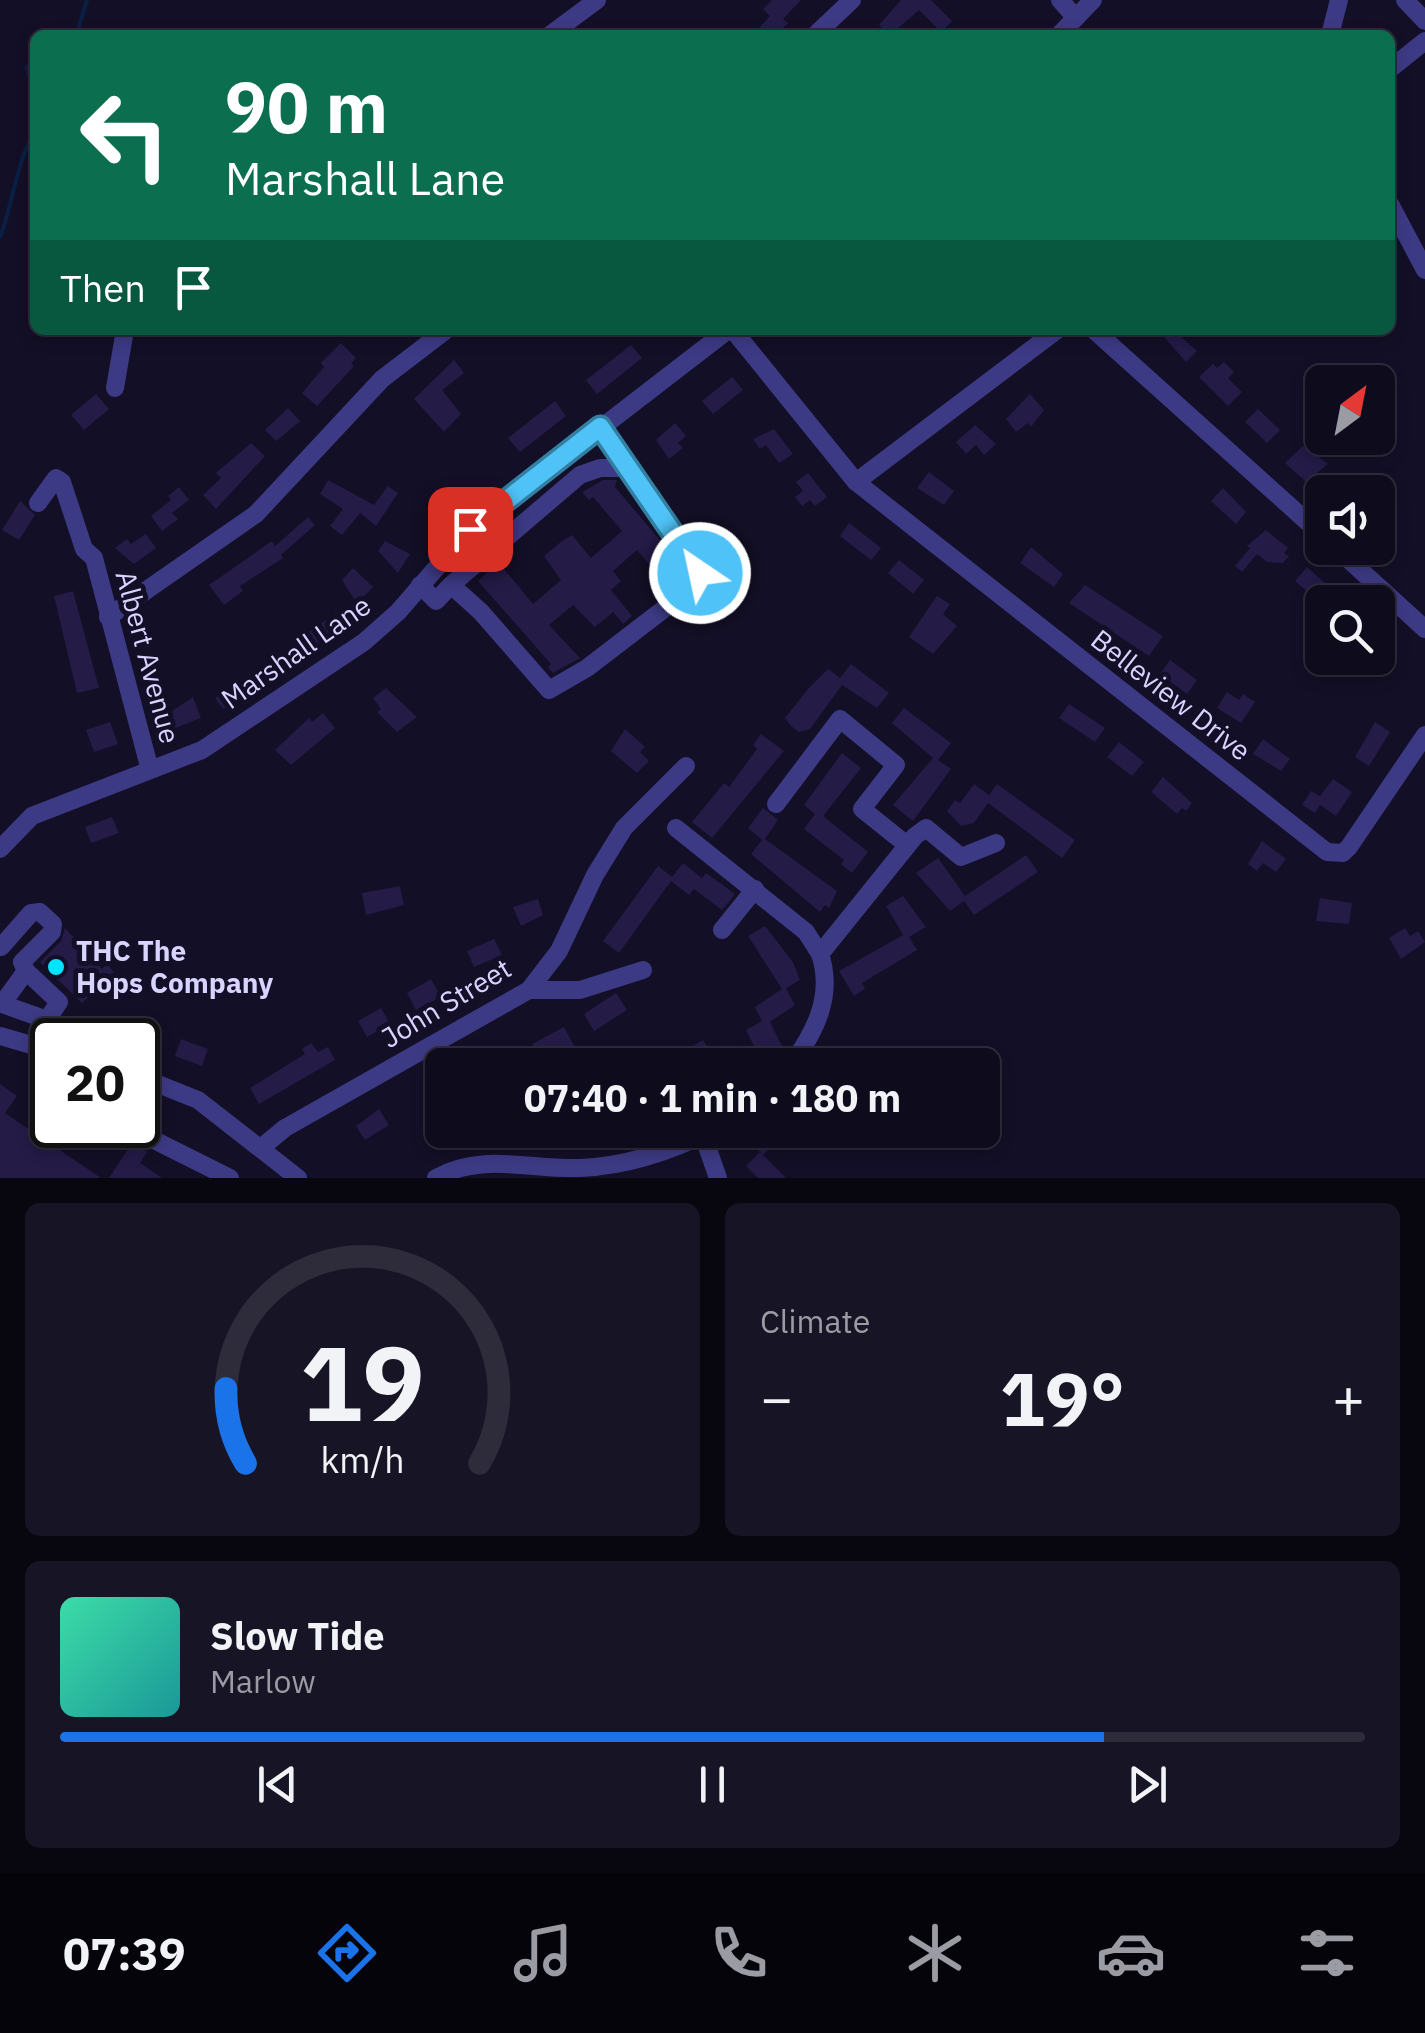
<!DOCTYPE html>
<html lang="en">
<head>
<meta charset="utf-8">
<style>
  body { margin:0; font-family:"IBM Plex Sans",sans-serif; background:#171425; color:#f1f3f6; height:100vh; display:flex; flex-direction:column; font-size:38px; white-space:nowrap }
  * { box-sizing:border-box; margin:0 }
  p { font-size:32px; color:#9b9ba3 }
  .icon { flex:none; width:55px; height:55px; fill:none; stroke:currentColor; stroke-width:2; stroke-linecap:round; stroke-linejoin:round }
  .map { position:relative; height:1178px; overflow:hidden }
  .drawer { display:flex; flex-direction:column; gap:25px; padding:25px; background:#08060f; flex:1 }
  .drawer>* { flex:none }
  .banner { position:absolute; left:30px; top:30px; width:1365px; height:305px; border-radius:15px; box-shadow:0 5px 15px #0003,0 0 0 2px #2e2b3b; background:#0b6e4f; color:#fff; overflow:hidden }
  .needle { width:65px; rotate:32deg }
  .tools { position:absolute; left:1305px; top:365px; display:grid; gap:20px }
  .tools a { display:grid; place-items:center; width:90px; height:90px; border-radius:15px; background:#0e0b1c; box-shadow:0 5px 15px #0003,0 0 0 2px #2e2b3b; font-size:50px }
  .speed { position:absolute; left:30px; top:1018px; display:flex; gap:20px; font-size:50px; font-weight:700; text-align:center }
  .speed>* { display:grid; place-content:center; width:130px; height:130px; border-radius:50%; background:#0e0b1c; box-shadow:0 5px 15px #0003,0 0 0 2px #2e2b3b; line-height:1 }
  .speed .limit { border:5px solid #111; border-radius:15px; background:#fff; color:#111 }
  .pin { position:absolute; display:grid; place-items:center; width:85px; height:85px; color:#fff; margin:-42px; border-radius:20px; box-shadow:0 5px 15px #0006 }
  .me { position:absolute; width:110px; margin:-55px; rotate:326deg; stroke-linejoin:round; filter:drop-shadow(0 0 8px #0008) }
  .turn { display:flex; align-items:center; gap:35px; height:210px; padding:0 30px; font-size:45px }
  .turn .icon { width:130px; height:130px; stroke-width:2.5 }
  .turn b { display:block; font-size:70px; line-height:85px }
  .then { display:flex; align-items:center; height:95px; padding:0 30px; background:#0003; gap:20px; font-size:38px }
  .big { font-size:75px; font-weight:700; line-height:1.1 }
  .drawer .card { flex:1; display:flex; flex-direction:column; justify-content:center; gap:15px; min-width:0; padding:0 35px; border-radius:15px; background:#171425 }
  .drawer .dial { align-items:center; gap:0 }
  .dial svg { height:260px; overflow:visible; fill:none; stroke:#2e2b3b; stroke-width:7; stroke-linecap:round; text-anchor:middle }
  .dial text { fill:#f1f3f6; stroke:none }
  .song { display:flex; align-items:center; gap:30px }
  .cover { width:120px; height:120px; border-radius:15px; background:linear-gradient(135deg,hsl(160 70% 55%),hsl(180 70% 35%)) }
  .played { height:10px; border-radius:5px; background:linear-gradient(90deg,#1a73e8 80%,#2e2b3b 80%) }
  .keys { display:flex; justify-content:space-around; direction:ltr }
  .heat { display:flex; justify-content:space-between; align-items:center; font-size:55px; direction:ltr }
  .drawer .tiles { flex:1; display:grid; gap:25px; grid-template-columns:1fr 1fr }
  .card:last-child { grid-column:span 2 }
  .trip { position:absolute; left:425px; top:1048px; width:575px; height:100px; border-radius:15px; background:#0e0b1c; box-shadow:0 5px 15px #0003,0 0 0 2px #2e2b3b; font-weight:700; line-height:100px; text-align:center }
  .dock { display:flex; height:160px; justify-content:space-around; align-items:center; background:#06040b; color:#9b9ba3 }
  .dock .icon { width:70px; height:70px }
  .dock .on { color:#1a73e8 }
  .dock b { font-size:45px; color:#f1f3f6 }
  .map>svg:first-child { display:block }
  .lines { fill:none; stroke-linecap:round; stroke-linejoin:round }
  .stream { stroke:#0a1f44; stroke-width:4 }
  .building { fill:#241b47 }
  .minor { stroke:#3d3a85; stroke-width:18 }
  .route-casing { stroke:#337fa1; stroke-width:25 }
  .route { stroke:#4fc3f7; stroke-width:18 }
  .poi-dot { fill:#00e5ff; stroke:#130f26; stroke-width:4 }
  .labels { text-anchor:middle; stroke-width:10; stroke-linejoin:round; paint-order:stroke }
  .street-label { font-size:28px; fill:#d9d4ff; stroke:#130f26 }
  .poi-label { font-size:28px; font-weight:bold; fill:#d9d4ff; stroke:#130f26; text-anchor:start }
</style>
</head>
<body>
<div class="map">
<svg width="1425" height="1178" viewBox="0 0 1425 1178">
  <rect width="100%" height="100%" fill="#130f26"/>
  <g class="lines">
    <g class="stream">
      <polyline points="66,35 78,30 87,0"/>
      <polyline points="35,56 27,68 35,92"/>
      <path d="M0 237C12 208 18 154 35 133"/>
    </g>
  </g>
  <g class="building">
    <polygon points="772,0 801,0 783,19 788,23 776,35 766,35 759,28 770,16 763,9"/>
    <polygon points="901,0 931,0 952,21 941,32 919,10 890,35 879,25"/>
    <polygon points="1158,330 1173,330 1197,351 1186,362"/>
    <polygon points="341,343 356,358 351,363 354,366 317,406 302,393 324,367 321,363"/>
    <polygon points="631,345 642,358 597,394 586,380"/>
    <polygon points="454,360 464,373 442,390 461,414 444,432 414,399"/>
    <polygon points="1224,362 1234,372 1228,378 1242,392 1228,406 1199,377 1213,364 1217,368"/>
    <polygon points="732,377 743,390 713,414 702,401"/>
    <polygon points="96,394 109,409 84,430 71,415"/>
    <polygon points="1030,394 1044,410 1031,427 1028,423 1016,432 1006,419"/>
    <polygon points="555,401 566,416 520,452 508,438"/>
    <polygon points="288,408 300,421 276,441 265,430"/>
    <polygon points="1258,409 1280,430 1267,443 1245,422"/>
    <polygon points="675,423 686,436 678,443 683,448 669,459 656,440"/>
    <polygon points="975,425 996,444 984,455 976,445 966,454 956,442"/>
    <polygon points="774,429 793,454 779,463 766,445 760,449 753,439"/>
    <polygon points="251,443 265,456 216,509 203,495 221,478 216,473"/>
    <polygon points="1303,446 1328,464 1306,482 1285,463"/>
    <polygon points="929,472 954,491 944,505 917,488"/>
    <polygon points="808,473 827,497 815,506 810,500 802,506 795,497 803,491 796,482"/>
    <polygon points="328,480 374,505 388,486 398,493 376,526 360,513 342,535 330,526 343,509 320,494"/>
    <polygon points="603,480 617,480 615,487 686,571 665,591 658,583 662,579 637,550 613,571 621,581 611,590 632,616 623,624 613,612 595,627 573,605 549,625 580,658 553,673 548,667 551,664 478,581 503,557 509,565 504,569 533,604 561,580 544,556 562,541 572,535 591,558 622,531 593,497 589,500 582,492"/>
    <polygon points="179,487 189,500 172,513 178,519 162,531 151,516 171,500 168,496"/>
    <polygon points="1223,488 1246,512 1236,524 1211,501"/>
    <polygon points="20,501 35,515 19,540 2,530"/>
    <polygon points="308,517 315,525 281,555 283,558 240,586 243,591 224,605 209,585 272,541 275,546"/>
    <polygon points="849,523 881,548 871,560 840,536"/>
    <polygon points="1266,530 1288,548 1284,553 1289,556 1283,563 1267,562 1257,554 1242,572 1235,566 1250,548 1247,546"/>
    <polygon points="146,534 156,548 134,564 115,548 127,539 131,544"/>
    <polygon points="385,541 410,554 398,573 378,551"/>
    <polygon points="1031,547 1063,574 1054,587 1020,563"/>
    <polygon points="899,560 924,580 913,594 888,573"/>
    <polygon points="1307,567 1330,588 1318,601 1295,581"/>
    <polygon points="353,568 373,587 357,604 342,580"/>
    <polygon points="1085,585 1163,636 1149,656 1069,603"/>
    <polygon points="73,591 99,688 77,693 54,596"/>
    <polygon points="937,596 950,604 943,614 957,626 933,654 909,637"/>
    <polygon points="339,611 348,623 293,663 284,649"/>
    <polygon points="1170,660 1197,680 1187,694 1160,674"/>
    <polygon points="265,663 274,676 223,709 215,698"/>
    <polygon points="851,664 889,693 877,708 842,685 810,729 799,732 791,726 785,718 809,688 828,669 840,678"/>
    <polygon points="386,688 417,717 397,732 377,712 381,709 373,698"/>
    <polygon points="1227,692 1239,700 1243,694 1255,702 1241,723 1217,708"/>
    <polygon points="193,697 201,718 168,731 163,717"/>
    <polygon points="1069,704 1105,728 1095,742 1059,718"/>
    <polygon points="904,708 951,743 938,760 951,769 913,821 893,805 933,758 892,723"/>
    <polygon points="323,713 335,728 291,765 275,750 309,718 312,722"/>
    <polygon points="110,722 118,744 94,752 86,730"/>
    <polygon points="1375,722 1390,732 1369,766 1355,757"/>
    <polygon points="625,729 645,747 640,752 649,761 637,773 611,751"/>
    <polygon points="761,734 784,751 712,838 692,822 724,783 729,787 757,749 753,745"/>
    <polygon points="1263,739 1290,759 1281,771 1253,754"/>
    <polygon points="1119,742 1144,762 1132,776 1107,757"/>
    <polygon points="842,753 861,768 823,816 868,852 852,873 841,864 844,860 804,829 815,814 804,805"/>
    <polygon points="1163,777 1192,803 1186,811 1182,808 1177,814 1151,792"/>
    <polygon points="1333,779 1352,792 1336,816 1320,805 1315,813 1302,805 1311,791 1320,796"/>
    <polygon points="974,784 989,795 997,784 1075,840 1062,858 988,803 974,823 961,826 947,811 955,800 960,803"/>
    <polygon points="763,808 778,820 765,839 837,891 829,908 825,905 820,912 751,854 762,840 748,828"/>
    <polygon points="112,817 119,833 91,843 85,827"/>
    <polygon points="1262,841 1286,859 1276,872 1263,863 1257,871 1248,864"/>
    <polygon points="1026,855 1038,872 974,915 964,901 950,911 916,873 938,858 965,896"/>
    <polygon points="683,863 702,878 706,873 735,894 722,910 694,889 689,895 671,881 619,953 603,941 658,866 672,877"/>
    <polygon points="400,886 404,905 366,915 362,893"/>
    <polygon points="903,896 926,927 909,937 917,950 862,983 865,989 854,996 839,971 903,935 886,906"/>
    <polygon points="1320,898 1352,903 1349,924 1316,921"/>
    <polygon points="538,899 543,915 521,926 513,907"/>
    <polygon points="765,926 793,962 800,980 786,988 795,1005 770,1022 785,1052 763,1065 746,1030 762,1021 755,1007 782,989 748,936"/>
    <polygon points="65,928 102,969 107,964 115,974 82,1003 40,962 61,941"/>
    <polygon points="1405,928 1410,936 1418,931 1425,942 1401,959 1389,938"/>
    <polygon points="494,939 502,955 474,967 467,951"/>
    <polygon points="431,979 441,997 416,1010 407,993"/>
    <polygon points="616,993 627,1010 594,1031 584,1014"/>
    <polygon points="381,1008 390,1024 367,1037 358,1021"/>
    <polygon points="564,1027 579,1055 561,1065 553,1055 542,1061 532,1044"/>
    <polygon points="181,1039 208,1049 202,1066 175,1056"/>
    <polygon points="703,1040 712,1055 729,1045 740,1065 716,1065 713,1060 704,1065 661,1065"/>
    <polygon points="311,1043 318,1052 328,1047 335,1060 259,1104 250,1088 305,1054 302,1049"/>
    <polygon points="0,1084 17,1096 5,1113 101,1178 0,1178"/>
    <polygon points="379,1109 389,1125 365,1140 356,1126"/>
    <polygon points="760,1130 789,1130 763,1155 749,1141"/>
    <polygon points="132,1143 147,1152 140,1163 162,1178 109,1178"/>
    <polygon points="760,1152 786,1178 758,1178 746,1166"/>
  </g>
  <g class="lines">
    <g class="minor">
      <polyline points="1060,0 1076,18"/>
      <polyline points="1405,0 1425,21"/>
      <polyline points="550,35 597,0"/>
      <polyline points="815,35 852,0"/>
      <polyline points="1059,35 1093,0"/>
      <polyline points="1330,35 1339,0"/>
      <polyline points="1390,69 1425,41"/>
      <polyline points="1390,204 1425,270"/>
      <polyline points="733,330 856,482"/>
      <polyline points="1057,330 856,482 1327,852 1343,853 1349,847 1425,735"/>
      <polyline points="1094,330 1322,535"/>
      <polyline points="115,388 125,330"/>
      <polyline points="600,427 627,468 600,468 580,475 451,585 481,612 549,690 587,668 690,589 699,576 698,566 627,468"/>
      <polyline points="38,503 56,478 62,482 84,549 94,558 150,770"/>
      <polyline points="1336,548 1425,629"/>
      <polyline points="420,585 436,601 451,585"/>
      <polyline points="108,617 256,514 382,379 446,330"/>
      <polyline points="776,804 840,719 896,765 862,809 907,845"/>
      <polyline points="676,828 806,932 820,954"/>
      <polyline points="0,849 32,816 202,750 364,642 398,612 470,529 728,330"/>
      <polyline points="722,930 755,889"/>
      <polyline points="1,947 31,913 40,912 53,924 52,932 22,962 26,971 2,1004 47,1020 59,1002 26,971"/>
      <polyline points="529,990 580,990 643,970"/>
      <polyline points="0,1036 52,1051"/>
      <path d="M791 1065C815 1032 834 996 820 954L915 836 926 828 961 857 996 843"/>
      <polyline points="138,1076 198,1100 298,1178"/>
      <polyline points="39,1113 52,1115"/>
      <polyline points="113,1125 130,1128 230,1178"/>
      <polyline points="703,1135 718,1178"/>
      <polyline points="262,1147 285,1128 529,990 559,951 595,875 624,828 686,766"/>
      <path d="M436 1178C482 1152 531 1170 580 1168 627 1166 672 1151 713 1130"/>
    </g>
  </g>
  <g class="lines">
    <defs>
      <polyline id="route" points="470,529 600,427 700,573"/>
    </defs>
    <use href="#route" class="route-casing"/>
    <use href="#route" class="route"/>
  </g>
  <circle class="poi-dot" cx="56" cy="967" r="10"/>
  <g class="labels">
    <g class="street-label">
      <text transform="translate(296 652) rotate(-35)" y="10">Marshall Lane</text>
      <text transform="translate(148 657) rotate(75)" y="10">Albert Avenue</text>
      <text transform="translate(1171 695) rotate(38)" y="10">Belleview Drive</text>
      <text transform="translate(446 1003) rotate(-31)" y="10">John Street</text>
    </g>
    <g class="poi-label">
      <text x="76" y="961">THC The<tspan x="76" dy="32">Hops Company</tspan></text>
    </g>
  </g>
</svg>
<div class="tools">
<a><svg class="needle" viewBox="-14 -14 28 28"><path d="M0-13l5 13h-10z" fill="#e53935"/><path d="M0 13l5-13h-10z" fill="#9b9ba3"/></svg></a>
<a><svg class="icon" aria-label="sound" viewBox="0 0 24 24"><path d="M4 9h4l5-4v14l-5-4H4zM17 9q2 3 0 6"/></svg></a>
<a><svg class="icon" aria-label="search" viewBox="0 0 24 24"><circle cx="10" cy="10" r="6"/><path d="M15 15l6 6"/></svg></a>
</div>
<div class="speed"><div class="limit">20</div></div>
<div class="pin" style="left:470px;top:529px;background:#d93025"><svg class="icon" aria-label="arrive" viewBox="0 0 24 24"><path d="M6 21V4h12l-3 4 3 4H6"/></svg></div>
<svg class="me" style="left:700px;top:573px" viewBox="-20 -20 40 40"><circle r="17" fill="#4fc3f7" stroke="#fff" stroke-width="3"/><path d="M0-11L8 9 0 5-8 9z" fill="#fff"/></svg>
<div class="trip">07:40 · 1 min · 180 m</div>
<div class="banner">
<div class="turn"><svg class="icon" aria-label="left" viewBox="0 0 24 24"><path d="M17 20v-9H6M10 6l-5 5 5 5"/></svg><div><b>90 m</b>Marshall Lane</div></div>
<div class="then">Then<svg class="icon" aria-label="arrive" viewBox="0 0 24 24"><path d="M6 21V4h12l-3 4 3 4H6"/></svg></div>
</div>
</div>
<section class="drawer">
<div class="tiles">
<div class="card dial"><svg viewBox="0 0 100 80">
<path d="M14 69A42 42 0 1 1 86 69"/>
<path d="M14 69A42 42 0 0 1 8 46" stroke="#1a73e8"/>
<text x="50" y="56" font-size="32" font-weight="700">19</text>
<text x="50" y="72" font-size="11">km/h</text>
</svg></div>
<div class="card"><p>Climate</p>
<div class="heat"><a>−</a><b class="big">19°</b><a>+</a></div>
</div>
<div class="card">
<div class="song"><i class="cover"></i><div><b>Slow Tide</b><p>Marlow</p></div></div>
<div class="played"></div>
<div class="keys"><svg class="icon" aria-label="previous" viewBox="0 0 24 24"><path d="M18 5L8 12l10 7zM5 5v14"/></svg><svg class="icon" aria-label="pause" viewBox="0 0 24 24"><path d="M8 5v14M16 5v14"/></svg><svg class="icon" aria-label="next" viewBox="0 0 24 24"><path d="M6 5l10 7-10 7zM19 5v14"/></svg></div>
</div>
</div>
</section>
<nav class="dock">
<b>07:39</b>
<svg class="icon on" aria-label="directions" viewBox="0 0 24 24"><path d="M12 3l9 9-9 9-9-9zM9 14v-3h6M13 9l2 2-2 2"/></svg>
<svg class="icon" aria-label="music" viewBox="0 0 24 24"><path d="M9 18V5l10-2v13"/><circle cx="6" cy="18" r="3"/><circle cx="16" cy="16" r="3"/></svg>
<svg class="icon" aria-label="phone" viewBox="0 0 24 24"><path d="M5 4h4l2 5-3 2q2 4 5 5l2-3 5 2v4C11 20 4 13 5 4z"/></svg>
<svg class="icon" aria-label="climate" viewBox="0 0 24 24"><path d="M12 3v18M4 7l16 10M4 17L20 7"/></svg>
<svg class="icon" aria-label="car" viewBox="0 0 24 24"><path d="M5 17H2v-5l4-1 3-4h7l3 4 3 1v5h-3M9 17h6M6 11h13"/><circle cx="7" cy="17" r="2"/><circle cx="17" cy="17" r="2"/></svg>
<svg class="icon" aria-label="filters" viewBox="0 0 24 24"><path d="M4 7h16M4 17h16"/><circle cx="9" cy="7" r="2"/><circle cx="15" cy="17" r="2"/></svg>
</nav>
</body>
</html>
